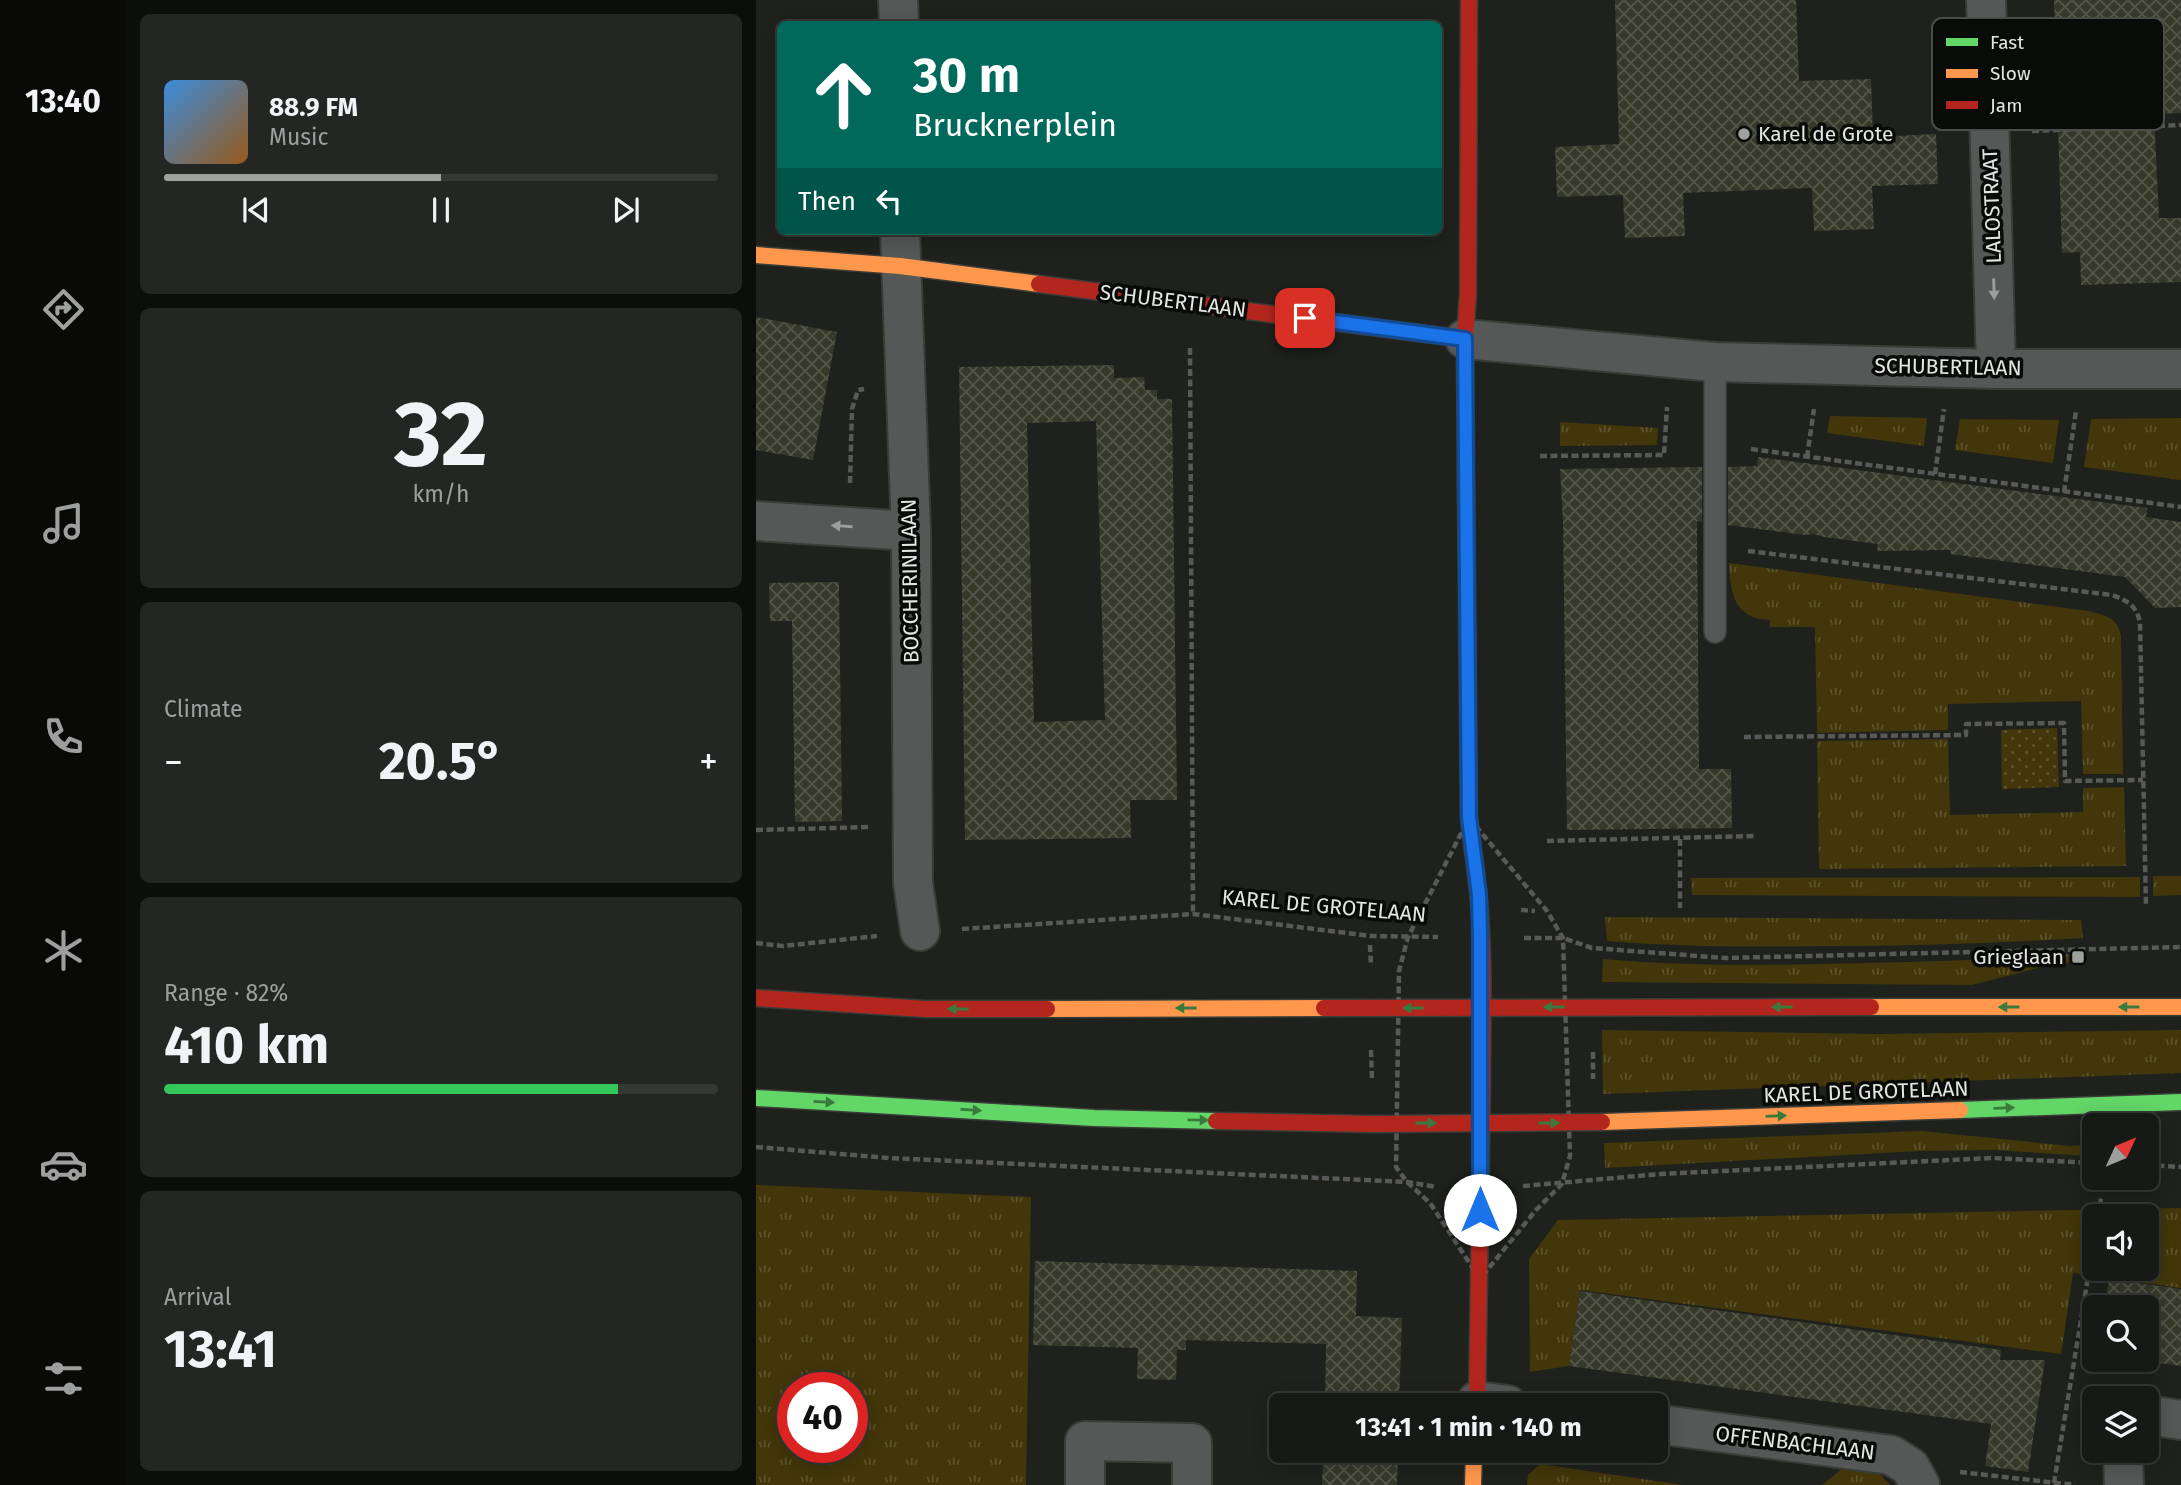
<!DOCTYPE html>
<html lang="en">
<head>
<meta charset="utf-8">
<style>
  body { margin:0; font-family:"Fira Sans",sans-serif; background:#232622; color:#f1f3f6; height:100vh; display:flex; flex-direction:column; font-size:26px; white-space:nowrap }
  * { box-sizing:border-box; margin:0 }
  p { font-size:23px; color:#9ea0a0 }
  .icon { flex:none; width:38px; height:38px; fill:none; stroke:currentColor; stroke-width:2; stroke-linecap:round; stroke-linejoin:round }
  .map { position:relative; flex:1; overflow:hidden }
  .side { display:flex; flex-direction:column; gap:14px; padding:14px; background:#0c0e0c; width:630px }
  .side>* { flex:none }
  .guide { position:absolute; left:21px; top:21px; width:665px; height:214px; border-radius:10px; box-shadow:0 4px 18px #0003,0 0 0 2px #353834; background:#00695c; color:#fff; overflow:hidden }
  .needle { width:46px; rotate:46deg }
  .tools { position:absolute; left:1326px; top:1113px; display:grid; gap:14px }
  .tools a { display:grid; place-items:center; width:77px; height:77px; border-radius:10px; background:#161915; box-shadow:0 4px 18px #0003,0 0 0 2px #353834; font-size:35px }
  .speed { position:absolute; left:21px; top:1372px; display:flex; gap:14px; font-size:35px; font-weight:700; text-align:center }
  .speed>* { display:grid; place-content:center; width:91px; height:91px; border-radius:50%; background:#161915; box-shadow:0 4px 18px #0003,0 0 0 2px #353834; line-height:1 }
  .speed .limit { border:10px solid #d22; background:#fff; color:#111 }
  .pin { position:absolute; display:grid; place-items:center; width:60px; height:60px; color:#fff; margin:-30px; border-radius:14px; box-shadow:0 4px 10px #0006 }
  .me { position:absolute; width:77px; margin:-38px; rotate:0deg; stroke-linejoin:round; filter:drop-shadow(0 0 5px #0008) }
  .turn { display:flex; align-items:center; gap:24px; height:147px; padding:0 21px; font-size:32px }
  .turn .icon { width:91px; height:91px; stroke-width:2.5 }
  .turn b { display:block; font-size:49px; line-height:60px }
  .then { display:flex; align-items:center; height:66px; padding:0 21px; background:#0003; gap:14px; font-size:26px }
  .big { font-size:52px; font-weight:700; line-height:1.1 }
  .side .tile { flex:1; display:flex; flex-direction:column; justify-content:center; gap:10px; min-width:0; padding:0 24px; border-radius:10px; background:#232622 }
  .side .dial { align-items:center; gap:0 }
  .dial b { font-size:91px; line-height:1 }
  .song { display:flex; align-items:center; gap:21px }
  .cover { width:84px; height:84px; border-radius:10px; background:linear-gradient(135deg,hsl(210 70% 55%),hsl(30 70% 35%)) }
  .played { height:7px; border-radius:4px; background:linear-gradient(90deg,#9ea19c 50%,#353834 50%) }
  .keys { display:flex; justify-content:space-around; direction:ltr }
  .heat { display:flex; justify-content:space-between; align-items:center; font-size:38px; direction:ltr }
  .charge { height:10px; border-radius:5px; background:linear-gradient(90deg,#34c759 82%,#353834 0) }
  .trip { position:absolute; left:513px; top:1393px; width:399px; height:70px; border-radius:10px; background:#161915; box-shadow:0 4px 18px #0003,0 0 0 2px #353834; font-weight:700; line-height:70px; text-align:center }
  main { display:flex; flex:1; min-height:0 }
  .tab-bar { display:flex; flex-direction:column; width:126px; justify-content:space-around; align-items:center; background:#090a08; color:#9ea0a0 }
  .tab-bar .icon { width:49px; height:49px }
  .tab-bar .active { color:#9ea19c }
  .tab-bar b { font-size:32px; color:#f1f3f6 }
  .map>svg:first-child { display:block }
  .grass { fill:url(#grass-tufts); fill-rule:evenodd }
  .park { fill:url(#park-dots) }
  .building { fill:url(#building-cross-hatch); fill-rule:evenodd }
  .lines { fill:none; stroke-linecap:round; stroke-linejoin:round }
  .lane-casing { stroke:#3a3c38; stroke-width:24 }
  .street-casing { stroke:#3a3c38; stroke-width:42 }
  .fast-casing { stroke:#3a3c38; stroke-width:19 }
  .slow-casing { stroke:#3a3c38; stroke-width:19 }
  .jam-casing { stroke:#3a3c38; stroke-width:19 }
  .path { stroke:#585958; stroke-width:4.5; stroke-dasharray:7 3.5; stroke-linecap:butt }
  .lane { stroke:#565857; stroke-width:21 }
  .street { stroke:#565857; stroke-width:38 }
  .fast { stroke:#63d668; stroke-width:16 }
  .slow { stroke:#ff974d; stroke-width:16 }
  .jam { stroke:#b3261e; stroke-width:16 }
  .oneway { fill:#9c9f9c }
  .oneway2 { fill:#3a7b3d }
  .route-casing { stroke:#114b97; stroke-width:18 }
  .route { stroke:#1a73e8; stroke-width:12 }
  .poi-dot { fill:#9ea19c; stroke:#090b08; stroke-width:2.5 }
  .labels { text-anchor:middle; stroke-width:7; stroke-linejoin:round; paint-order:stroke }
  .poi-label { font-size:21px; fill:#e3e6e1; stroke:#090b08; text-anchor:start }
  .street-label { font-size:21px; fill:#e3e6e1; stroke:#090b08 }
  .key { fill:#090b08; stroke:#4a4d49; stroke-width:2 }
  .key-label { font-size:19px; fill:#e3e6e1 }
</style>
</head>
<body>
<main>
<nav class="tab-bar">
<b>13:40</b>
<svg class="icon active" aria-label="directions" viewBox="0 0 24 24"><path d="M12 3l9 9-9 9-9-9zM9 14v-3h6M13 9l2 2-2 2"/></svg>
<svg class="icon" aria-label="music" viewBox="0 0 24 24"><path d="M9 18V5l10-2v13"/><circle cx="6" cy="18" r="3"/><circle cx="16" cy="16" r="3"/></svg>
<svg class="icon" aria-label="phone" viewBox="0 0 24 24"><path d="M5 4h4l2 5-3 2q2 4 5 5l2-3 5 2v4C11 20 4 13 5 4z"/></svg>
<svg class="icon" aria-label="climate" viewBox="0 0 24 24"><path d="M12 3v18M4 7l16 10M4 17L20 7"/></svg>
<svg class="icon" aria-label="car" viewBox="0 0 24 24"><path d="M5 17H2v-5l4-1 3-4h7l3 4 3 1v5h-3M9 17h6M6 11h13"/><circle cx="7" cy="17" r="2"/><circle cx="17" cy="17" r="2"/></svg>
<svg class="icon" aria-label="filters" viewBox="0 0 24 24"><path d="M4 7h16M4 17h16"/><circle cx="9" cy="7" r="2"/><circle cx="15" cy="17" r="2"/></svg>
</nav>
<section class="side">
<div class="tile">
<div class="song"><i class="cover"></i><div><b>88.9 FM</b><p>Music</p></div></div>
<div class="played"></div>
<div class="keys"><svg class="icon" aria-label="previous" viewBox="0 0 24 24"><path d="M18 5L8 12l10 7zM5 5v14"/></svg><svg class="icon" aria-label="pause" viewBox="0 0 24 24"><path d="M8 5v14M16 5v14"/></svg><svg class="icon" aria-label="next" viewBox="0 0 24 24"><path d="M6 5l10 7-10 7zM19 5v14"/></svg></div>
</div>
<div class="tile dial"><b>32</b><p>km/h</p></div>
<div class="tile"><p>Climate</p>
<div class="heat"><a>−</a><b class="big">20.5°</b><a>+</a></div>
</div>
<div class="tile"><p>Range · 82%</p><b class="big">410 km</b><div class="charge"></div></div>
<div class="tile"><p>Arrival</p><b class="big">13:41</b></div>
</section>
<div class="map">
<svg width="1425" height="1485" viewBox="0 0 1425 1485">
  <defs>
    <pattern id="grass-tufts" width="24" height="20" patternUnits="userSpaceOnUse" patternTransform="scale(1.75)"><rect width="24" height="20" fill="#42360a"/><path d="M3 7l-1-3M5 7V3M7 7l1-3M15 17l-1-3M17 17v-4M19 17l1-3" fill="none" stroke="#5d532d"/></pattern>
    <pattern id="park-dots" width="8" height="8" patternUnits="userSpaceOnUse" patternTransform="scale(1.75)"><rect width="8" height="8" fill="#42360a"/><path d="M2 2h.1M6 6h.1" fill="none" stroke="#5d532d" stroke-width="1.8" stroke-linecap="round"/></pattern>
    <pattern id="building-cross-hatch" width="8" height="8" patternUnits="userSpaceOnUse" patternTransform="scale(1.75)"><rect width="8" height="8" fill="#36392a"/><path d="M0 0l8 8M0 8l8-8" fill="none" stroke="#535649"/></pattern>
  </defs>
  <rect width="100%" height="100%" fill="#1e211c"/>
  <g class="grass">
    <polygon points="1074,416 1171,418 1168,446 1071,433"/>
    <polygon points="1425,418 1425,480 1328,467 1335,419"/>
    <polygon points="1204,419 1303,420 1297,463 1199,450"/>
    <polygon points="804,422 902,428 901,445 804,446"/>
    <path d="M973 563 1333 611C1349 616 1362 617 1365 636L1367 774H1327L1325 701 1192 704V730L1061 733 1059 627H1014V620C978 619 974 592 973 563Z"/>
    <polygon points="1192,739 1194,815 1327,812 1327,788 1368,787 1370,866 1063,869 1061,741"/>
    <polygon points="1397,876 1425,876 1425,895 1397,896"/>
    <polygon points="1384,877 1384,897 936,895 935,878"/>
    <path d="M849 917 1325 920 1327 938C1241 943 1156 946 1070 946 997 947 924 947 851 941Z"/>
    <path d="M1313 954V963L1305 962 1216 985 846 982 847 959C934 967 1022 965 1109 963 1177 961 1245 960 1313 954Z"/>
    <polygon points="846,1030 1121,1034 1425,1030 1425,1073 847,1094"/>
    <polygon points="1166,1131 1314,1146 1332,1145 1332,1156 1239,1150 1164,1151 849,1168 848,1143"/>
    <path d="M0 1185 275 1197 270 1485H0ZM37 1388H96V1447H37Z"/>
    <path d="M1425 1208V1288L1317 1273 1305 1354 824 1290 813 1366 774 1372 773 1259 802 1220ZM1339 1216H1391V1269H1339Z"/>
    <polygon points="784,1464 927,1485 771,1485 772,1475"/>
    <polygon points="1087,1468 1123,1473 1134,1485 1066,1485"/>
  </g>
  <polygon class="park" points="1301,728 1303,787 1246,789 1245,730"/>
  <g class="building">
    <polygon points="859,0 1040,0 1043,81 1115,79 1117,137 1180,134 1182,184 1116,186 1118,229 1058,231 1056,188 927,193 929,236 869,238 867,195 801,197 799,147 863,144"/>
    <polygon points="1298,0 1425,0 1425,113 1398,114 1403,218 1425,218 1425,282 1325,285 1324,252 1306,253"/>
    <polygon points="0,317 81,332 57,460 0,450"/>
    <path d="M358 365V378L388 377 389 390H401V399H416L421 800H374L375 838 209 840 203 367ZM340 421 349 720 278 722 271 423Z"/>
    <polygon points="1002,457 1391,508 1390,517 1425,522 1425,607 1399,608 1369,577 1194,554 1195,550 1121,551 1122,544 1068,537 1057,534 1049,535 972,525 972,467 1001,466"/>
    <polygon points="946,467 946,522 941,521 943,769 975,769 976,828 811,830 807,521 804,469"/>
    <polygon points="83,582 86,821 39,822 36,621 14,621 13,583"/>
    <polygon points="279,1261 601,1271 600,1316 646,1318 643,1405 569,1405 570,1344 430,1340 430,1350 421,1350 420,1380 381,1379 382,1348 277,1345"/>
    <polygon points="1353,1279 1425,1289 1425,1366 1382,1360 1391,1360 1391,1307 1348,1307"/>
    <polygon points="824,1291 1245,1350 1244,1360 1289,1360 1272,1472 1229,1466 1235,1424 813,1366"/>
    <polygon points="567,1451 642,1451 641,1485 566,1485"/>
  </g>
  <g class="lines">
    <defs>
      <polyline id="lane" points="959,362 959,632"/>
      <g id="street">
        <polyline points="142,0 143,24"/>
        <polyline points="1230,0 1240,369"/>
        <polyline points="144,231 155,531 157,883 164,931"/>
        <polyline points="709,339 959,362 1240,369 1425,369"/>
        <polyline points="0,521 155,531"/>
        <polyline points="721,1401 752,1405"/>
        <polyline points="1391,1415 1425,1420"/>
        <polyline points="900,1424 1135,1455 1154,1467 1164,1485"/>
        <polyline points="1367,1451 1368,1485"/>
        <polyline points="329,1485 329,1441 436,1443 436,1485"/>
      </g>
      <g id="fast">
        <polyline points="710,487 713,818 720,874"/>
        <polyline points="0,1098 338,1118 460,1121"/>
        <polyline points="1204,1110 1425,1102"/>
      </g>
      <g id="slow">
        <polyline points="0,255 144,266 283,284"/>
        <polyline points="1115,1007 1425,1007"/>
        <polyline points="291,1009 568,1008"/>
        <polyline points="846,1122 1204,1110"/>
        <polyline points="717,1485 718,1451"/>
      </g>
      <g id="jam">
        <polyline points="283,284 709,339"/>
        <polyline points="710,487 709,339 712,293 713,0"/>
        <path d="M720 874C729 942 726 1012 726 1081 725 1189 723 1297 721 1405"/>
        <polyline points="0,998 169,1009 291,1009"/>
        <polyline points="568,1008 1115,1007"/>
        <polyline points="460,1121 616,1124 846,1122"/>
      </g>
    </defs>
    <use href="#lane" class="lane-casing"/>
    <use href="#street" class="street-casing"/>
    <use href="#fast" class="fast-casing"/>
    <use href="#slow" class="slow-casing"/>
    <use href="#jam" class="jam-casing"/>
    <g class="path">
      <polyline points="1276,131 1425,125"/>
      <polyline points="434,348 437,914"/>
      <polyline points="995,449 1425,507"/>
      <polyline points="784,456 908,455 911,407"/>
      <polyline points="1051,457 1058,409"/>
      <polyline points="1179,474 1188,409"/>
      <polyline points="94,483 96,409 102,390 108,389"/>
      <polyline points="1308,492 1320,411"/>
      <path d="M992 551 1356 595C1371 600 1381 606 1384 623L1390 906"/>
      <polyline points="988,737 1210,735 1210,724 1308,723 1309,781 1387,780"/>
      <polygon points="713,818 791,911 807,938 814,1156 806,1184 780,1210 724,1279 674,1203 651,1182 640,1167 643,971 652,937"/>
      <polyline points="0,830 115,827"/>
      <polyline points="924,839 924,908"/>
      <polyline points="791,841 998,836"/>
      <polyline points="765,910 779,911"/>
      <polyline points="206,929 437,914 615,936 682,937"/>
      <polyline points="768,938 807,938 836,948 969,958 1425,947"/>
      <polyline points="0,943 27,946 121,936"/>
      <polyline points="614,945 615,966"/>
      <polyline points="615,1050 616,1080"/>
      <polyline points="837,1052 837,1079"/>
      <polyline points="0,1147 133,1158 651,1182 681,1187"/>
      <polyline points="1391,1165 1425,1167"/>
      <polyline points="767,1186 904,1174 1236,1158 1339,1163"/>
      <polyline points="1342,1216 1345,1198"/>
      <polyline points="1204,1472 1319,1485"/>
      <polyline points="1298,1483 1339,1235"/>
    </g>
    <use href="#lane" class="lane"/>
    <use href="#street" class="street"/>
    <use href="#fast" class="fast"/>
    <use href="#slow" class="slow"/>
    <use href="#jam" class="jam"/>
  </g>
  <defs><path id="oneway-solid" d="M-6-.8H1V-3.2L6.5 0L1 3.2V.8H-6Z" transform="scale(1.75)"/></defs>
  <g class="oneway">
    <use href="#oneway-solid" transform="translate(1238 289) rotate(88)"/>
    <use href="#oneway-solid" transform="translate(86 526) rotate(-176)"/>
  </g>
  <g class="oneway2">
    <use href="#oneway-solid" transform="translate(798 1007) rotate(180)"/>
    <use href="#oneway-solid" transform="translate(1026 1007) rotate(-180)"/>
    <use href="#oneway-solid" transform="translate(1253 1007) rotate(-180)"/>
    <use href="#oneway-solid" transform="translate(1373 1007) rotate(180)"/>
    <use href="#oneway-solid" transform="translate(430 1008) rotate(180)"/>
    <use href="#oneway-solid" transform="translate(657 1008) rotate(180)"/>
    <use href="#oneway-solid" transform="translate(202 1009) rotate(180)"/>
    <use href="#oneway-solid" transform="translate(68 1102) rotate(3)"/>
    <use href="#oneway-solid" transform="translate(1248 1108) rotate(-2)"/>
    <use href="#oneway-solid" transform="translate(215 1110) rotate(4)"/>
    <use href="#oneway-solid" transform="translate(1020 1116) rotate(-2)"/>
    <use href="#oneway-solid" transform="translate(442 1120) rotate(1)"/>
    <use href="#oneway-solid" transform="translate(670 1123)"/>
    <use href="#oneway-solid" transform="translate(793 1123)"/>
  </g>
  <g class="lines">
    <defs>
      <polyline id="route" points="549,318 709,339 713,818 723,895 724,937 724,1210"/>
    </defs>
    <use href="#route" class="route-casing"/>
    <use href="#route" class="route"/>
  </g>
  <g class="poi-dot">
    <circle cx="988" cy="134" r="7"/>
    <rect x="1315" y="950" width="14" height="14" rx="3.5"/>
  </g>
  <g class="labels">
    <g class="poi-label">
      <text x="1002" y="141">Karel de Grote</text>
      <text x="1308" y="964" text-anchor="end">Grieglaan</text>
    </g>
    <g class="street-label">
      <text transform="translate(1236 206) rotate(-92)" y="7">LALOSTRAAT</text>
      <text transform="translate(417 301) rotate(7)" y="7">SCHUBERTLAAN</text>
      <text transform="translate(1192 367) rotate(1)" y="7">SCHUBERTLAAN</text>
      <text transform="translate(154 581) rotate(-91)" y="7">BOCCHERINILAAN</text>
      <text transform="translate(568 906) rotate(5)" y="7">KAREL DE GROTELAAN</text>
      <text transform="translate(1110 1092) rotate(-2)" y="7">KAREL DE GROTELAAN</text>
      <text transform="translate(1039 1443) rotate(7)" y="7">OFFENBACHLAAN</text>
    </g>
  </g>
  <rect x="1176" y="18" width="232" height="112" rx="10" class="key"/>
  <rect x="1190" y="38" width="32" height="8" fill="#63d668"/>
  <rect x="1190" y="69" width="32" height="9" fill="#ff974d"/>
  <rect x="1190" y="101" width="32" height="8" fill="#b3261e"/>
  <g class="key-label">
    <text x="1234" y="49">Fast</text>
    <text x="1234" y="80">Slow</text>
    <text x="1234" y="112">Jam</text>
  </g>
</svg>
<div class="tools">
<a><svg class="needle" viewBox="-14 -14 28 28"><path d="M0-13l5 13h-10z" fill="#e53935"/><path d="M0 13l5-13h-10z" fill="#9ea0a0"/></svg></a>
<a><svg class="icon" aria-label="sound" viewBox="0 0 24 24"><path d="M4 9h4l5-4v14l-5-4H4zM17 9q2 3 0 6"/></svg></a>
<a><svg class="icon" aria-label="search" viewBox="0 0 24 24"><circle cx="10" cy="10" r="6"/><path d="M15 15l6 6"/></svg></a>
<a><svg class="icon" aria-label="layers" viewBox="0 0 24 24"><path d="M12 4l9 5-9 5-9-5zM3 14l9 5 9-5"/></svg></a>
</div>
<div class="speed"><div class="limit">40</div></div>
<div class="pin" style="left:549px;top:318px;background:#d93025"><svg class="icon" aria-label="arrive" viewBox="0 0 24 24"><path d="M6 21V4h12l-3 4 3 4H6"/></svg></div>
<svg class="me" style="left:724px;top:1210px" viewBox="-20 -20 40 40"><circle r="19" fill="#fff"/><path d="M0-13L10 11 0 6-10 11z" fill="#1a73e8"/></svg>
<div class="trip">13:41 · 1 min · 140 m</div>
<div class="guide">
<div class="turn"><svg class="icon" aria-label="ahead" viewBox="0 0 24 24"><path d="M12 20V5M6 11l6-6 6 6"/></svg><div><b>30 m</b>Brucknerplein</div></div>
<div class="then">Then<svg class="icon" aria-label="left" viewBox="0 0 24 24"><path d="M17 20v-9H6M10 6l-5 5 5 5"/></svg></div>
</div>
</div>
</main>
</body>
</html>
